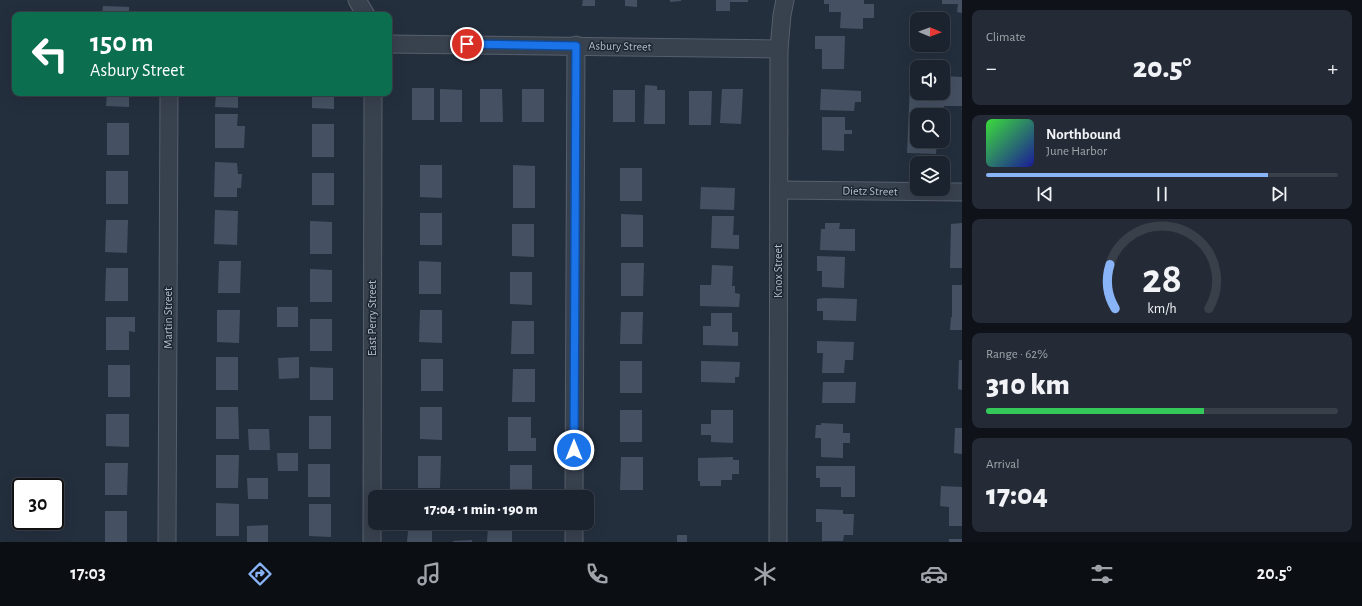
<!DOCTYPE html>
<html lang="en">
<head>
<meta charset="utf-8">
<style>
  body { margin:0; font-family:"Alegreya Sans",sans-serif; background:#242b36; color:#f1f3f6; height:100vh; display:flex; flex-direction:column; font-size:15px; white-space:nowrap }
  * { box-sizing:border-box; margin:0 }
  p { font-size:13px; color:#a0a4aa }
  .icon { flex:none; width:22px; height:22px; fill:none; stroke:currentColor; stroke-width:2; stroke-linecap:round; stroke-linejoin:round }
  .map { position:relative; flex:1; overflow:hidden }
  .panel { display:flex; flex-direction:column; gap:10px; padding:10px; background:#0f1319; width:400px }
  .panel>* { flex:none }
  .top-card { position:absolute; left:12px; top:12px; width:380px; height:84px; border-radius:8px; box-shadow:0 4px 16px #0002,0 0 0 1px #39404a; background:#0b6e4f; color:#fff; overflow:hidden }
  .needle { width:26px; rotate:91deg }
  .controls { position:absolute; left:910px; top:12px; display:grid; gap:8px }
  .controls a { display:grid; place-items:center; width:40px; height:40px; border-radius:8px; background:#1b232e; box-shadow:0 4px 16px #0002,0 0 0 1px #39404a; font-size:20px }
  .speed { position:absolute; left:12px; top:478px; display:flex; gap:8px; font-size:20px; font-weight:700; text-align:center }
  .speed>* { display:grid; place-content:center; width:52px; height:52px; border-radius:50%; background:#1b232e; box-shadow:0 4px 16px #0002,0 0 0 1px #39404a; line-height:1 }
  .speed .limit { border:2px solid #111; border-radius:6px; background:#fff; color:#111 }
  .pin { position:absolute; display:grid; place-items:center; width:34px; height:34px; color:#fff; margin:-17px; border:2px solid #fff; border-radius:50%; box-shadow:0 1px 4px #0007 }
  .me { position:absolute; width:44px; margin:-22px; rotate:0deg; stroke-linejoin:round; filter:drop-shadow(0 0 3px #0008) }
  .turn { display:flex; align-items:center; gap:14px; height:84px; padding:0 12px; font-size:18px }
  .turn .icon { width:52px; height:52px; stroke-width:2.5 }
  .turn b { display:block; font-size:28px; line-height:34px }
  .big { font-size:30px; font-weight:800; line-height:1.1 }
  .panel .widget { flex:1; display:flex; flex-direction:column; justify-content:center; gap:6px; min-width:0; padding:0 14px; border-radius:8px; background:#242b36 }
  .panel .dial { align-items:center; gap:0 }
  .dial svg { height:104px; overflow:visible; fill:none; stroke:#39404a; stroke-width:7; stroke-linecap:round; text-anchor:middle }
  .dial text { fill:#f1f3f6; stroke:none }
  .song { display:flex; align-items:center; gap:12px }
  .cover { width:48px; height:48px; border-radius:6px; background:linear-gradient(135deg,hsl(120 70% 55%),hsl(240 70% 35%)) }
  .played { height:4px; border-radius:2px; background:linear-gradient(90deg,#8ab4f8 80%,#39404a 80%) }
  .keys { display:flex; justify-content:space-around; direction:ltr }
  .heat { display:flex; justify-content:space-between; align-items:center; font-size:22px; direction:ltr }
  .charge { height:6px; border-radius:3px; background:linear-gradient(90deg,#34c759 62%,#39404a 0) }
  .trip { position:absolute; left:368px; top:490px; width:226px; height:40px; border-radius:8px; background:#1b232e; box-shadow:0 4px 16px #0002,0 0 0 1px #39404a; font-weight:800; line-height:40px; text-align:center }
  .tabs { display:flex; height:64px; justify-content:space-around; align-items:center; background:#0b0e12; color:#a0a4aa }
  .tabs .icon { width:28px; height:28px }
  .tabs .active { color:#8ab4f8 }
  .tabs b { font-size:18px; color:#f1f3f6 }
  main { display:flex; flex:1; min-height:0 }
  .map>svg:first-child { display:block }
  .building { fill:#455162 }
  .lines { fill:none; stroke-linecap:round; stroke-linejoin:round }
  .street-casing { stroke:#565f6c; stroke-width:19 }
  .street { stroke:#38414e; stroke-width:17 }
  .route-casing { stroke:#114b97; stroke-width:10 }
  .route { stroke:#1a73e8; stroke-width:7 }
  .labels { text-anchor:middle; stroke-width:3; stroke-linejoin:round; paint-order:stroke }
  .street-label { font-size:12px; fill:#b4bcc9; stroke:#1d2633 }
</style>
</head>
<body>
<main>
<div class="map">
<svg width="962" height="542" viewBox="0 0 962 542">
  <rect width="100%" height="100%" fill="#242f3e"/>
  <g class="building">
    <polygon points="583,0 595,0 595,6 582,6"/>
    <polygon points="625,0 637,0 637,7 625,6"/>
    <polygon points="670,0 681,0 681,1 670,2"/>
    <polygon points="716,0 748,0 748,2 730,2 730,11 716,11"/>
    <polygon points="824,0 864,0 864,4 874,4 874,18 863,18 863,29 840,28 841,12 829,12 829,4 824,4"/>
    <polygon points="942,0 962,0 962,13 957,12 958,4 942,4"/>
    <polygon points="103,6 129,7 129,15 102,15"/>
    <polygon points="815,36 845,36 844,69 822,69 822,49 815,49"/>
    <polygon points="943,76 962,77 962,106 944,106 944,113 938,113 938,115 917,115 917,141 937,141 936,154 907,153 910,83 915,83 916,78 917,78 917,93 943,93"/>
    <polygon points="645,85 657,86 657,90 665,90 665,124 644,124"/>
    <rect x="412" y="88" width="22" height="32"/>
    <polygon points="440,89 462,90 462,122 440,122"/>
    <polygon points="480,89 502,89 503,122 480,122"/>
    <rect x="522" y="89" width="22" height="33"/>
    <polygon points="722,89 743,89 741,124 720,123"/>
    <polygon points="821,89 861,91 861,102 855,102 854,111 820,110"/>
    <rect x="613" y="90" width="22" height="32"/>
    <polygon points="689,91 712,91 711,125 689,125"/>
    <polygon points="107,93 129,93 129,107 106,106"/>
    <polygon points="216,93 253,93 253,97 238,96 238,108 215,107"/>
    <polygon points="312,93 334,93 334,109 312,108"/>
    <polygon points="215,114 238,114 237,126 245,126 244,148 215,148"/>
    <polygon points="822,117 845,117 845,130 852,130 852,134 844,134 844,151 822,150"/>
    <rect x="107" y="123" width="22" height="32"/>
    <rect x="312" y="124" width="22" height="33"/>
    <polygon points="215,162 237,163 238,174 242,174 241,188 237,188 237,197 214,197"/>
    <polygon points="420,165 442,165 442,198 420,197"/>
    <polygon points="513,165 535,166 535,208 513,208"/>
    <rect x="620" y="168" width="22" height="33"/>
    <rect x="106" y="171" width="22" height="33"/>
    <rect x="312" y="173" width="22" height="32"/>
    <polygon points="701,187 735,188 734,210 700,209"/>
    <polygon points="215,210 238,211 237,245 214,244"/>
    <rect x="420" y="213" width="22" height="32"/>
    <polygon points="621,214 643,215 643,247 621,247"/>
    <polygon points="712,216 734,216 733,235 739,235 739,249 711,248"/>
    <polygon points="106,220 128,220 127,253 105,252"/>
    <polygon points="310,221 332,222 332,254 310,254"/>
    <polygon points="825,223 840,223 839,229 855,229 855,251 820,250 821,229 825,229"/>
    <polygon points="962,223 962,268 950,268 951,224"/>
    <polygon points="512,224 534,224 534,257 512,256"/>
    <polygon points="817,256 845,257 844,288 822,287 822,271 817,271"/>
    <polygon points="219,261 241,261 240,293 218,293"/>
    <polygon points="419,261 441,262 441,294 419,294"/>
    <polygon points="621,263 644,263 643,296 621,296"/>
    <polygon points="712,265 733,266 732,286 735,286 735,293 740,294 739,307 700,306 700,285 711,285"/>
    <polygon points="106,268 128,268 128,301 105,301"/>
    <polygon points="310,269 332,270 332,302 310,302"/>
    <polygon points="510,272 532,272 532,305 510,304"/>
    <polygon points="952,285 962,285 962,330 950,330 951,317 952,317"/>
    <polygon points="824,298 857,299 856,321 823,320 823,311 817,311 817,299"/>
    <rect x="277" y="307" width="21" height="20"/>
    <polygon points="217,310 240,310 239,343 217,342"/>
    <polygon points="420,310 442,310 442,343 419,342"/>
    <polygon points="621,312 643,312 642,344 620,344"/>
    <polygon points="711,313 732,313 732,332 738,332 738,346 703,345 703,326 711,326"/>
    <polygon points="106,317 135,317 135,332 129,331 129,350 106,350"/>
    <rect x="310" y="319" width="22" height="32"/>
    <polygon points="512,321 534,321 534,354 511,354"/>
    <polygon points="817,341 854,342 853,360 845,360 844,373 822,373 823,353 817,353"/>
    <rect x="216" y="357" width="22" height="33"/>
    <polygon points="299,357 299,378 279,379 278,358"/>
    <rect x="421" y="359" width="22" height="32"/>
    <polygon points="959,360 962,360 962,390 958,389"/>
    <rect x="620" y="361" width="22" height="32"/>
    <polygon points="701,361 740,362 739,377 735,377 735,383 701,382"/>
    <rect x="108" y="365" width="22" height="32"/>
    <polygon points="310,367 333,368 333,400 310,400"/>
    <polygon points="513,369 535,369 535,402 512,402"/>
    <polygon points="823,382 856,382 855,403 822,403"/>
    <polygon points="216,407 238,407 239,439 216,439"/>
    <polygon points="420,407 442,407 442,440 420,439"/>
    <rect x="620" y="410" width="22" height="32"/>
    <polygon points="711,410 733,410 733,443 711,442 711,435 701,435 701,424 711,424"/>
    <polygon points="106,414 129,414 129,447 106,446"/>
    <rect x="309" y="416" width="22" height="33"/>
    <polygon points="508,417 531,417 531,438 536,438 536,451 508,451"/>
    <polygon points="821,423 843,424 843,433 850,433 850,443 843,443 843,458 821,457 821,438 815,438 816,425 821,425"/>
    <polygon points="955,428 962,428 962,454 954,453"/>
    <polygon points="248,429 269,429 270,450 249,450"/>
    <polygon points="277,453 298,453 298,471 278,471"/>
    <polygon points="216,455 239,455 238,488 216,488"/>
    <polygon points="418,456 441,456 440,488 418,488"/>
    <polygon points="621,457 643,457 643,490 620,490"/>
    <polygon points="733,457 733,460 739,460 739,474 732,474 732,480 721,480 721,486 700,486 700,481 698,481 698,458"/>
    <polygon points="105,463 128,463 127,495 105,495"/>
    <rect x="308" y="464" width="22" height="33"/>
    <rect x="510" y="465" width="22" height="32"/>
    <polygon points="816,466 855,466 855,497 841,497 841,487 820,487 820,478 816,478"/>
    <polygon points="247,478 268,478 268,499 248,499"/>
    <polygon points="941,486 962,487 962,526 949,526 949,507 940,506"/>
    <polygon points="216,503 239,504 239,536 216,536"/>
    <polygon points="309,504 331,504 331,537 309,536"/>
    <polygon points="816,509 843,510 843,514 854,514 853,535 844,535 843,541 822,541 822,522 816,522"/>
    <rect x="105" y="511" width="22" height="31"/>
    <polygon points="268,525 268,542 247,542 247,526"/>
    <polygon points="488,527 512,527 512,542 487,542"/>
    <polygon points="408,531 432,531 432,542 407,542"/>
    <rect x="677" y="535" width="10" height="7"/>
    <rect x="949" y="539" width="13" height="3"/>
    <polygon points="472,540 472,542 453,542 453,541"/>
  </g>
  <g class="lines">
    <defs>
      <g id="street">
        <polyline points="357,0 366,15"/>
        <polyline points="389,44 779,49"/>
        <polyline points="779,190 962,192"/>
        <polyline points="574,497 576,45"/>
        <polyline points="167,542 169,93"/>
        <polyline points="372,542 373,93"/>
        <polyline points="574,542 574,523"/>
        <polyline points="778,542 779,49 782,15 785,0"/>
      </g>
    </defs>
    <use href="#street" class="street-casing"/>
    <use href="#street" class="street"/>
  </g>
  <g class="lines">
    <defs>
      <polyline id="route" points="467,44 576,46 574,450"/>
    </defs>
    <use href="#route" class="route-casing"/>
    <use href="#route" class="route"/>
  </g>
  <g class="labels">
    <g class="street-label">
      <text transform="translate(620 46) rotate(1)" y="4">Asbury Street</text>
      <text transform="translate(870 191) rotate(1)" y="4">Dietz Street</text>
      <text transform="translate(778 271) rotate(-90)" y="4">Knox Street</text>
      <text transform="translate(168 318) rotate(-90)" y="4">Martin Street</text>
      <text transform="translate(372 318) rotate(-90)" y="4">East Perry Street</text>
    </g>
  </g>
</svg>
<div class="controls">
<a><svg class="needle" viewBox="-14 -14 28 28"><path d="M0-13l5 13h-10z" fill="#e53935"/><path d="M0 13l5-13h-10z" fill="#a0a4aa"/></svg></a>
<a><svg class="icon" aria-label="sound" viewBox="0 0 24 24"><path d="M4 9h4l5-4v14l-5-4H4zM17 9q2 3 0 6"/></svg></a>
<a><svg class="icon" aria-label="search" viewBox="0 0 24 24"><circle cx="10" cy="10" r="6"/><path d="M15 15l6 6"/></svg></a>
<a><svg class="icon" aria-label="layers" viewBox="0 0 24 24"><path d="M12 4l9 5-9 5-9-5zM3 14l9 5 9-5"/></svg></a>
</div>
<div class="speed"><div class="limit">30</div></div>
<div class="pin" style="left:467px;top:44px;background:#d93025"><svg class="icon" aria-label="arrive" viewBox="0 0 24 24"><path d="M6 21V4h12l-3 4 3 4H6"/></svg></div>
<svg class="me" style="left:574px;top:450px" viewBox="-20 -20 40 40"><circle r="17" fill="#1a73e8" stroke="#fff" stroke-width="3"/><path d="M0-11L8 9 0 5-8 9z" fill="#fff"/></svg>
<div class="trip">17:04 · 1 min · 190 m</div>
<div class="top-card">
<div class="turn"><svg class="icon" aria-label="left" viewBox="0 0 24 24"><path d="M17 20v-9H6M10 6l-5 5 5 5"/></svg><div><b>150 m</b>Asbury Street</div></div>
</div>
</div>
<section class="panel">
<div class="widget"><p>Climate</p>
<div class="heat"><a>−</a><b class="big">20.5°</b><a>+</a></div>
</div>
<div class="widget">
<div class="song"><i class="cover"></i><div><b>Northbound</b><p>June Harbor</p></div></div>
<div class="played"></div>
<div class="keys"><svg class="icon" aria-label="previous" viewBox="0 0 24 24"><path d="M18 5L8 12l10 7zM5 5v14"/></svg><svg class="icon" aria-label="pause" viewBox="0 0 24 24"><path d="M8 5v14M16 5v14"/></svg><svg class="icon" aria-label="next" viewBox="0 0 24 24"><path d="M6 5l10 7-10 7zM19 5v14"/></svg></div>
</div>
<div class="widget dial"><svg viewBox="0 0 100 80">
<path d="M14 69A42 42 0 1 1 86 69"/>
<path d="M14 69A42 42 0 0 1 10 35" stroke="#8ab4f8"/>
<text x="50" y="56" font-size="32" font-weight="700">28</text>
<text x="50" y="72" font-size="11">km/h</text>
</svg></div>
<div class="widget"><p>Range · 62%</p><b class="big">310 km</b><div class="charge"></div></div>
<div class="widget"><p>Arrival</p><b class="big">17:04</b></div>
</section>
</main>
<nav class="tabs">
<b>17:03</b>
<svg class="icon active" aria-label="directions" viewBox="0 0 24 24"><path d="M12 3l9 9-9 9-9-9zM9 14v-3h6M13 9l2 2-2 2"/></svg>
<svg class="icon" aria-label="music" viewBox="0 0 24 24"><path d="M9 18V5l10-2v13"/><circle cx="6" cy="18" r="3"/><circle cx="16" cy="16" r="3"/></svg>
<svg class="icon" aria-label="phone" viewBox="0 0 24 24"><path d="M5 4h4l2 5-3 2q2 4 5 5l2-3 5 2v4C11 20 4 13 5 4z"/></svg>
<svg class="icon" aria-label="climate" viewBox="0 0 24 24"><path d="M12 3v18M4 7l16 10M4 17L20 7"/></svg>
<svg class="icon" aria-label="car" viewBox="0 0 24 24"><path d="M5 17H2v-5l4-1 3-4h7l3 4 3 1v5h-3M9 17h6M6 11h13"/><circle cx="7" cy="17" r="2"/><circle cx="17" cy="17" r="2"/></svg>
<svg class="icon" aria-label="filters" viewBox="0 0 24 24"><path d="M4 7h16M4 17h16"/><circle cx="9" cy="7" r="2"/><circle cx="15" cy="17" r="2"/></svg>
<b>20.5°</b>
</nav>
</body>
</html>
